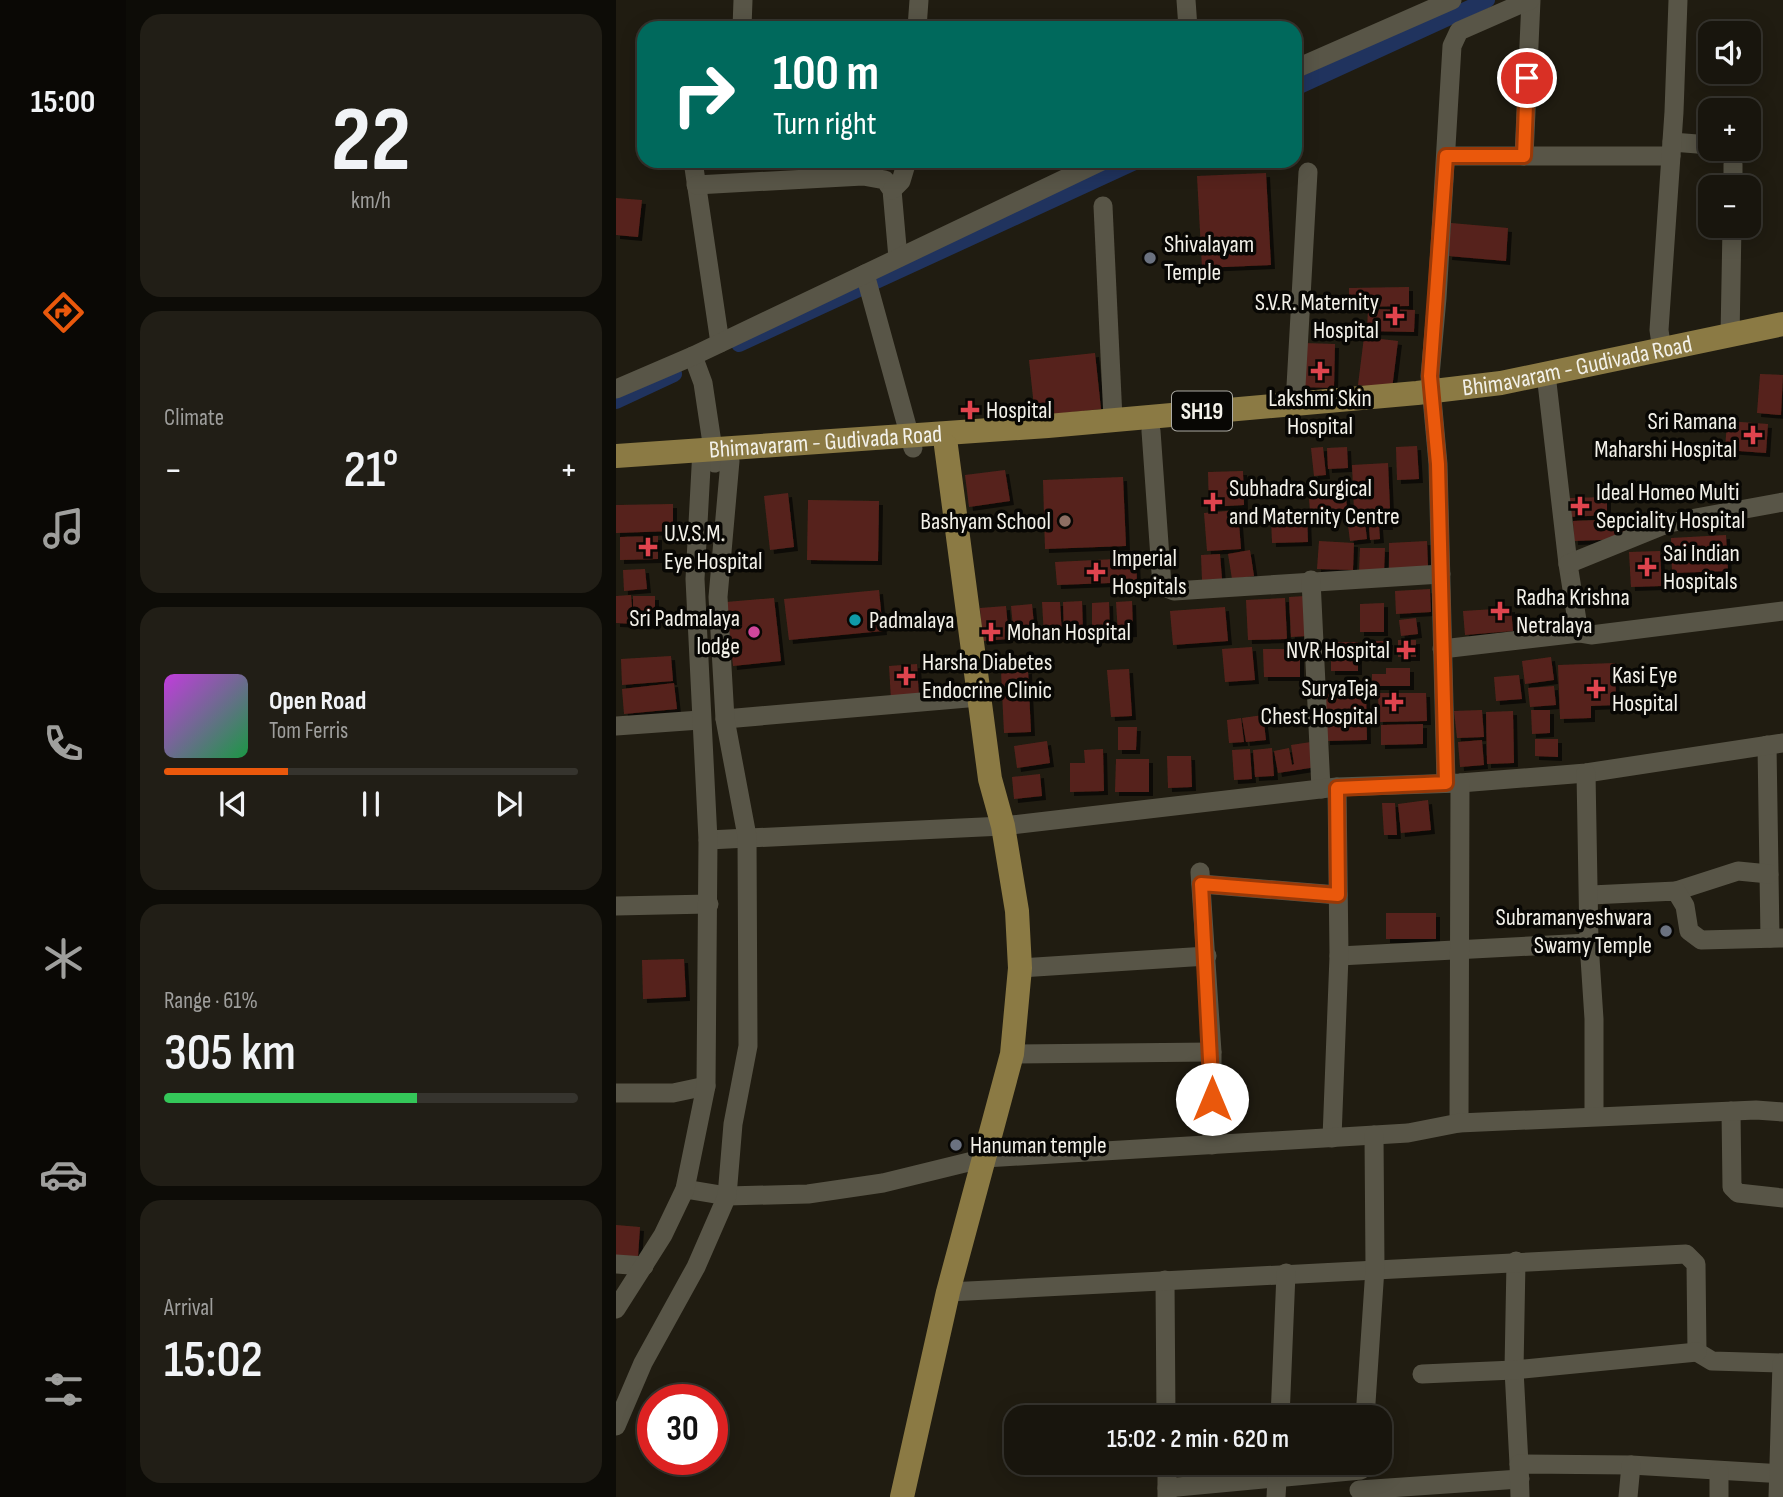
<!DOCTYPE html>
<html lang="en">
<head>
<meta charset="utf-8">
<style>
  body { margin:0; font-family:"Sofia Sans Condensed",sans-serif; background:#211e16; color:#f1f3f6; height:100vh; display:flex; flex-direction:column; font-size:26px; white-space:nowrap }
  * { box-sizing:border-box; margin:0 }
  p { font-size:23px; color:#9f9f9d }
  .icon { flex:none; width:38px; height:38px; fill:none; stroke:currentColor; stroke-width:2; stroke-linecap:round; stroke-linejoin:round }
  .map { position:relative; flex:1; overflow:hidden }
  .drawer { display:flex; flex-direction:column; gap:14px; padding:14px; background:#0d0c07; width:490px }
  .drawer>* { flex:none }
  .top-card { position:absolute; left:21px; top:21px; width:665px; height:147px; border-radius:21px; box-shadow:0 4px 18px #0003,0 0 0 2px #36342e; background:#00695c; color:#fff; overflow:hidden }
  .buttons { position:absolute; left:1082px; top:21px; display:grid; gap:14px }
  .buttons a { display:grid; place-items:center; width:63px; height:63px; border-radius:14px; background:#18150d; box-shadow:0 4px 18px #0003,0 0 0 2px #36342e; font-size:35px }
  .speed { position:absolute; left:21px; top:1384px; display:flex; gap:14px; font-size:35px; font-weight:700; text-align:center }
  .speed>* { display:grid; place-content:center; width:91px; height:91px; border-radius:50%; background:#18150d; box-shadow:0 4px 18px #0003,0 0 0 2px #36342e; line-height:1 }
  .speed .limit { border:10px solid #d22; background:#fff; color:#111 }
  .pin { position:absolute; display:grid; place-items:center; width:60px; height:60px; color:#fff; margin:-30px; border:4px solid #fff; border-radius:50%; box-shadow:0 2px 7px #0007 }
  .me { position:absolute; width:77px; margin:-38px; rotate:0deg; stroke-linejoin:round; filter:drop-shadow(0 0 5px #0008) }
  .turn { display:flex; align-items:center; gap:24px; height:147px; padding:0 21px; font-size:32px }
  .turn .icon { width:91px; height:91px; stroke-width:2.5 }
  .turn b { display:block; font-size:49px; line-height:60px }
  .big { font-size:52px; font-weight:600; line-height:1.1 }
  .drawer .card { flex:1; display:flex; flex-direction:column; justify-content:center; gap:10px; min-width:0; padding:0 24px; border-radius:21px; background:#211e16 }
  .drawer .dial { align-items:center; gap:0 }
  .dial b { font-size:91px; line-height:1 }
  .song { display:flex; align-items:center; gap:21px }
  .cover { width:84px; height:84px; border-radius:10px; background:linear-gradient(135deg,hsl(290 70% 55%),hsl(140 70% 35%)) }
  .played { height:7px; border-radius:4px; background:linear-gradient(90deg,#ea580c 30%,#36342e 30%) }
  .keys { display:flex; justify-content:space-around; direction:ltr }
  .heat { display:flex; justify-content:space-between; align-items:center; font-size:38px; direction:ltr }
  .charge { height:10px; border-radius:5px; background:linear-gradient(90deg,#34c759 61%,#36342e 0) }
  .trip { position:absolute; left:388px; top:1405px; width:388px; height:70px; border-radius:21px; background:#18150d; box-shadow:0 4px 18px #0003,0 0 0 2px #36342e; font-weight:600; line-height:70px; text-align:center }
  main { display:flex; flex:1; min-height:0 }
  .dock { display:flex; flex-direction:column; width:126px; justify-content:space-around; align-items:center; background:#0a0805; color:#9f9f9d }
  .dock .icon { width:49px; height:49px }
  .dock .current { color:#ea580c }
  .dock b { font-size:32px; color:#f1f3f6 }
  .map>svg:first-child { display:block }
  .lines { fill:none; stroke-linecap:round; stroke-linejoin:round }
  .canal { stroke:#20335e; stroke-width:16 }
  .building { fill:#57231b; filter:url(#shadow) }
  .minor { stroke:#585547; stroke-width:19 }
  .major { stroke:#8b7a44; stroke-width:24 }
  .route-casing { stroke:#983908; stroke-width:18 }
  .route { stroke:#ea580c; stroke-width:12 }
  .worship-dot { fill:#6b7280; stroke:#080704; stroke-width:2.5 }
  .health-dot { fill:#e0444e; stroke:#080704; stroke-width:2.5 }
  .education-dot { fill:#8d6e63; stroke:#080704; stroke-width:2.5 }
  .culture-dot { fill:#0f9aa8; stroke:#080704; stroke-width:2.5 }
  .hotel-dot { fill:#d1479c; stroke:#080704; stroke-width:2.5 }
  .labels { text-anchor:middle; stroke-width:7; stroke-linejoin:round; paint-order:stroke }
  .shield { fill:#080704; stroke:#acaba4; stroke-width:2 }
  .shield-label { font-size:23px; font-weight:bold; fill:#f3f1e9 }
  .poi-label { font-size:24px; fill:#f3f1e9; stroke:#080704; text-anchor:start }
  .street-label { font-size:24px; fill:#f3f1e9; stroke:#080704 }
</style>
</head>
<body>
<main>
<nav class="dock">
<b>15:00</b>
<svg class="icon current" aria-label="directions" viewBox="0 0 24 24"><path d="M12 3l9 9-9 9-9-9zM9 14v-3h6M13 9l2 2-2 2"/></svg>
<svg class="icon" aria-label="music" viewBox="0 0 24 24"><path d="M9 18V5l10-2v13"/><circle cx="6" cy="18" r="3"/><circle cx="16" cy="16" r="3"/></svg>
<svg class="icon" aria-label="phone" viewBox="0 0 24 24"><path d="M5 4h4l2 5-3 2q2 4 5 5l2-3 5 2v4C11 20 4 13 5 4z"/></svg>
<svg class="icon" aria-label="climate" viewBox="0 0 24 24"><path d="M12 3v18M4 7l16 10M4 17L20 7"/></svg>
<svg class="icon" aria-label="car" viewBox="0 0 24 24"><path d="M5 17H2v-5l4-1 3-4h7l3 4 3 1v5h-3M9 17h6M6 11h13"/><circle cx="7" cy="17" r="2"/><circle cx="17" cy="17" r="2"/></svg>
<svg class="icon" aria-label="filters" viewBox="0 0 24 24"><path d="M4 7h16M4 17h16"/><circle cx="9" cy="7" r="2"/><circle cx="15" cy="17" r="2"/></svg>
</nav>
<section class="drawer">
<div class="card dial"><b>22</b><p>km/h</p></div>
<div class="card"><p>Climate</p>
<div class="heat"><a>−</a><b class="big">21°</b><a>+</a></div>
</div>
<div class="card">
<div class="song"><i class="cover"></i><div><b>Open Road</b><p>Tom Ferris</p></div></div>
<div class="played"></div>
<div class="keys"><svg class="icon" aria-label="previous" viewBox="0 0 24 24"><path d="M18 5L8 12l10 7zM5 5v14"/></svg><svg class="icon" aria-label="pause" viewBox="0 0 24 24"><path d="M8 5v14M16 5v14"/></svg><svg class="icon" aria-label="next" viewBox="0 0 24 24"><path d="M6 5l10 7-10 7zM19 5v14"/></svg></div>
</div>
<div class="card"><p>Range · 61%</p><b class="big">305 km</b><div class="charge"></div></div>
<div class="card"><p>Arrival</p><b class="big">15:02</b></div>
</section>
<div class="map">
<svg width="1167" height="1497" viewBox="0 0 1167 1497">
  <defs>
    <filter id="shadow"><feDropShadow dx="4" dy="4" stdDeviation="0" flood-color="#0009"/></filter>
  </defs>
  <rect width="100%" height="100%" fill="#201c11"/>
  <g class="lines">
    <g class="canal">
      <polyline points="679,88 871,0"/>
      <polyline points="123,344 521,161"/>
      <polyline points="0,401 58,374"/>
    </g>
  </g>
  <g class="building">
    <polygon points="650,173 655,265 586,268 581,176"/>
    <polygon points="0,198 26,200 22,237 0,235"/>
    <polygon points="835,223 892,228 890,261 832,256"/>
    <polygon points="793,287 793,306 733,307 733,288"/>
    <polygon points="752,309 799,310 798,332 751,331"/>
    <polygon points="748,337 782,341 776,389 742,385"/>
    <polygon points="688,343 719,344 718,388 687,387"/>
    <polygon points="479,353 485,409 419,416 413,360"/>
    <polygon points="1144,374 1167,375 1165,415 1141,413"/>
    <polygon points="1111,421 1152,424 1150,453 1109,450"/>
    <polygon points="801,446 803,479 781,480 780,447"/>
    <polygon points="707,447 710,475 698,476 695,448"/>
    <polygon points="731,447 732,468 712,469 711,448"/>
    <polygon points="772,463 774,509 738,511 736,465"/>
    <polygon points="389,470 394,501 353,507 349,475"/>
    <polygon points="627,471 628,505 593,507 592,472"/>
    <polygon points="507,477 510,546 429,549 427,480"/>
    <polygon points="729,484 731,509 694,511 692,486"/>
    <polygon points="172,493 178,547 154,550 148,496"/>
    <polygon points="991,497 991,515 953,517 953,498"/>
    <polygon points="192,500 263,501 262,561 191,560"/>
    <polygon points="57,504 57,531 0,533 0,505"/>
    <polygon points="622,510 625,549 591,551 588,513"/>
    <polygon points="772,511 773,526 763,526 764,539 754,540 752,512"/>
    <polygon points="748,515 751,539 734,541 731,517"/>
    <polygon points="691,516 692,542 656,543 655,517"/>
    <polygon points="1008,519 1009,539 958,541 957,521"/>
    <polygon points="1110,535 1112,571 1056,573 1055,538"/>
    <polygon points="42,536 42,559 4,560 4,537"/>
    <polygon points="703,541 738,543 737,570 701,569"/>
    <polygon points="811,541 812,567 773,569 773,543"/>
    <polygon points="744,548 769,548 768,572 743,572"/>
    <polygon points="634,550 638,576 616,579 612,554"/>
    <polygon points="1044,551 1046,586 1015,587 1013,552"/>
    <polygon points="604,554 606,579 586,580 585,555"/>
    <polygon points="520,558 521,582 441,585 439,562"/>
    <polygon points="29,569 31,589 8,591 7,570"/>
    <polygon points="814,589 815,612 780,614 779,591"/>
    <polygon points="263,590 267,631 173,640 168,599"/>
    <polygon points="15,595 17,620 17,596 39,596 39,625 0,623 0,596"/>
    <polygon points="689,596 691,636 675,637 673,597"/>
    <polygon points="158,598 165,661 117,666 110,602"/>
    <polygon points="669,598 671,639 632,640 630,600"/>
    <polygon points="466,601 467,633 448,633 447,602"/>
    <polygon points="516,601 517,633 502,634 500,602"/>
    <polygon points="426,602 444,602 446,635 428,636"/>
    <polygon points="493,602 494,634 476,635 476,603"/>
    <polygon points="768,603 768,632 744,632 744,604"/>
    <polygon points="416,604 419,636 398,638 395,606"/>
    <polygon points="390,606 393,639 367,641 364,608"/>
    <polygon points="609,607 612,641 557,645 554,611"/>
    <polygon points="895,608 897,631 849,635 847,611"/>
    <polygon points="800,618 802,634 785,636 783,620"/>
    <rect x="782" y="640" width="18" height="17"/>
    <polygon points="756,641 773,641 772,658 755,657"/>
    <rect x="715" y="642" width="27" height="29"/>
    <polygon points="636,647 639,680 609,682 606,649"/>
    <polygon points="647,649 684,649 684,677 648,677"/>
    <polygon points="55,656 57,681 6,685 5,659"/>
    <polygon points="935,657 938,680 909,684 906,661"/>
    <polygon points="999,663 1000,705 975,706 975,718 944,719 942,665"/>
    <polygon points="301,664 303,697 275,699 273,666"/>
    <polygon points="770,668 794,668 794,686 756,686 756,674 770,674"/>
    <polygon points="513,669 516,716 495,717 491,670"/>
    <polygon points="412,670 415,732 388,733 385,671"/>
    <polygon points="903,675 906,699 880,701 878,677"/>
    <polygon points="58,683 61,709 8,714 6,689"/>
    <polygon points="938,686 940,705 914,707 912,688"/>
    <polygon points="750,690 751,740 710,741 710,691"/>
    <polygon points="762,693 810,693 811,721 763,722"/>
    <polygon points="866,710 868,737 841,738 838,711"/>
    <polygon points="915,710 934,710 934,733 916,734"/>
    <polygon points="897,711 898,763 871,764 870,712"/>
    <polygon points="647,715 650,740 630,742 626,718"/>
    <polygon points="625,718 628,742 613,743 611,720"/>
    <polygon points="807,724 807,744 765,745 765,725"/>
    <polygon points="502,727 521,727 520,750 502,750"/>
    <polygon points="919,739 942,739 942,757 919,756"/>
    <polygon points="866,740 868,765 844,767 842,742"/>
    <polygon points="431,741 434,763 401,768 398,746"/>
    <polygon points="695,742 700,767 662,773 658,751 673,748 676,765 678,764 675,745"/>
    <polygon points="656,748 658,776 639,777 637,750"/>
    <polygon points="487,749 488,791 454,792 454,763 469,763 468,750"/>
    <polygon points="634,749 636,779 618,780 616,750"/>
    <polygon points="551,756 575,756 576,787 552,788"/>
    <polygon points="500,759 533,759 533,792 499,792"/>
    <polygon points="424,774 426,796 398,799 396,777"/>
    <polygon points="812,800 815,830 785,833 782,804"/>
    <polygon points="766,803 779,803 781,835 768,835"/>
    <rect x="770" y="913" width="50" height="26"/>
    <polygon points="68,959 70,997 27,999 26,960"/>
    <polygon points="0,1225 24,1227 22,1257 0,1255"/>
  </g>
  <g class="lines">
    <g class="minor">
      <polyline points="570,0 572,28"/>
      <polyline points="126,28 127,0"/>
      <polyline points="301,28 303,0"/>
      <polyline points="679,69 836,0"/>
      <polyline points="1056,142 1094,145"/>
      <polyline points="830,156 1055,156"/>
      <polyline points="908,156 915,0"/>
      <polyline points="77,161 104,343"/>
      <polyline points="80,185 247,176 269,180 276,190 282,258"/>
      <polyline points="1117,187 1117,164"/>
      <polyline points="276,190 285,181 291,161"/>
      <polyline points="487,206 497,419"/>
      <polyline points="249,274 297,448"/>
      <polyline points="1114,337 1116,226"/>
      <polyline points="1046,351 1043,330 1058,112 1062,0"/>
      <polyline points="77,356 87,383 99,463"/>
      <polyline points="930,374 952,564 963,633 975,635 1167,611"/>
      <polyline points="0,389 77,356 486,161"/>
      <polyline points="679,404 692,172"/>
      <polyline points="535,431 546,586 558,591 825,574"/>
      <polyline points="952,564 1053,523 1167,502"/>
      <polyline points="695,580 705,789"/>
      <polyline points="826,649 963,633"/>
      <polyline points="109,719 363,697"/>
      <polyline points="0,726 84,720"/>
      <polyline points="1151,745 1154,938"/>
      <polyline points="830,783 822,464 814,376 821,298 836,46 843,31 914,0"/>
      <polyline points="92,840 387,826 721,787 844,783 970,773 1167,743"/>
      <polyline points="584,872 596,1052 596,1145"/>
      <polyline points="585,884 722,895"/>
      <polyline points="1060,891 1122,871 1153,874"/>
      <polyline points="975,895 1060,891 1069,906 1073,931 1085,940 1167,938"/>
      <polyline points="0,906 93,904"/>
      <polyline points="973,943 978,1019 978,1116"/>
      <polyline points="723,956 973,943 970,773"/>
      <polyline points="404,968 591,956"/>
      <polyline points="396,1054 596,1052"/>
      <polyline points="0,1093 57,1093 90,1086"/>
      <polyline points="1115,1111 1116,1187 1122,1193 1167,1198"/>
      <polyline points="843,1123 844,783"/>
      <polyline points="716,1138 723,956 721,787"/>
      <polyline points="69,1189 111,1196 192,1194 267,1183 369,1158 792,1133 843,1123 1140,1110 1167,1112"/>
      <polyline points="900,1261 898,1370 903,1464"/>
      <polyline points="0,1264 28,1266"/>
      <polyline points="549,1280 550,1418"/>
      <polyline points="332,1292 1070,1254 1080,1264 1081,1352 1096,1361 1167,1363"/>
      <polyline points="0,1309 47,1235 69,1189 90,1086 92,840 79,579 86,449"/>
      <polyline points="806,1374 898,1370 1081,1352"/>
      <polyline points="664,1418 670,1273"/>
      <polyline points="749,1418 759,1268 758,1135"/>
      <polyline points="0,1426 27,1363 80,1267 111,1196 117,1124 132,1046 131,836 109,719 102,597 114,461"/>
      <polyline points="551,1463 551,1497"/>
      <polyline points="551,1488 745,1470"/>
      <polyline points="743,1490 904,1479"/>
      <polyline points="660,1497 662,1463"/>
      <polyline points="904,1497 903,1464 1015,1465 1167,1474"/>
      <polyline points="1012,1497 1015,1465"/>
      <polyline points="1103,1497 1103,1471"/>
      <polyline points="1162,1497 1166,1363"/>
    </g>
    <g class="major">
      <path id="s1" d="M0 456 432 426 801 393 885 383 1167 324"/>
      <polyline points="286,1497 332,1292 396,1054 404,968 401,911 387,826 374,779 330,446"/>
    </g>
  </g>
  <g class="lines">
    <defs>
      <polyline id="route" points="596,1099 585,884 722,895 721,788 830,783 822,464 814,376 830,156 908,156 911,78"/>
    </defs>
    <use href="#route" class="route-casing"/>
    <use href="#route" class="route"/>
  </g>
  <g class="worship-dot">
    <circle cx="534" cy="258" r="7"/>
    <circle cx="1050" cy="931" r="7"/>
    <circle cx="340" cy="1145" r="7"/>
  </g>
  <g class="health-dot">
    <path d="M775.5 305.5h7v7h7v7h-7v7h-7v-7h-7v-7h7z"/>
    <path d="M700.5 360.5h7v7h7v7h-7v7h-7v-7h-7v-7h7z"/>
    <path d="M350.5 399.5h7v7h7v7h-7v7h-7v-7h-7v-7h7z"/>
    <path d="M1133.5 424.5h7v7h7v7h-7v7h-7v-7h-7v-7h7z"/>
    <path d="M593.5 491.5h7v7h7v7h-7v7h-7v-7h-7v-7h7z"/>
    <path d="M960.5 495.5h7v7h7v7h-7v7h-7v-7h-7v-7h7z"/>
    <path d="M28.5 536.5h7v7h7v7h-7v7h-7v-7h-7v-7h7z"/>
    <path d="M1027.5 556.5h7v7h7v7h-7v7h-7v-7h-7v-7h7z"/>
    <path d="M476.5 561.5h7v7h7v7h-7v7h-7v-7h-7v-7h7z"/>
    <path d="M880.5 600.5h7v7h7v7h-7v7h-7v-7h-7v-7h7z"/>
    <path d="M371.5 621.5h7v7h7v7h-7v7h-7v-7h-7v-7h7z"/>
    <path d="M786.5 639.5h7v7h7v7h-7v7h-7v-7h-7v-7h7z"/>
    <path d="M286.5 665.5h7v7h7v7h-7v7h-7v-7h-7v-7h7z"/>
    <path d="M976.5 678.5h7v7h7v7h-7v7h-7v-7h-7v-7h7z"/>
    <path d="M774.5 691.5h7v7h7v7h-7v7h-7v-7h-7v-7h7z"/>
  </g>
  <circle class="education-dot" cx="449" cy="521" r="7"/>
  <circle class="culture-dot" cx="239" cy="620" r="7"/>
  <circle class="hotel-dot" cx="138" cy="632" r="7"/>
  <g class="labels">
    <rect class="shield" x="556" y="391.5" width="60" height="39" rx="5"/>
    <g class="shield-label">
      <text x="586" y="419">SH19</text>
    </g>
    <g class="poi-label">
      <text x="548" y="252">Shivalayam<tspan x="548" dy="28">Temple</tspan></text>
      <text x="763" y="310" text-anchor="end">S.V.R. Maternity<tspan x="763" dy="28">Hospital</tspan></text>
      <text x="704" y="406" text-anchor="middle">Lakshmi Skin<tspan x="704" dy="28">Hospital</tspan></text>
      <text x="370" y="418">Hospital</text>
      <text x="1121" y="429" text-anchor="end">Sri Ramana<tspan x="1121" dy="28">Maharshi Hospital</tspan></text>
      <text x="613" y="496">Subhadra Surgical<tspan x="613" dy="28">and Maternity Centre</tspan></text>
      <text x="980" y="500">Ideal Homeo Multi<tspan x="980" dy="28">Sepciality Hospital</tspan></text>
      <text x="435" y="529" text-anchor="end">Bashyam School</text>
      <text x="48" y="541">U.V.S.M.<tspan x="48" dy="28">Eye Hospital</tspan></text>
      <text x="1047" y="561">Sai Indian<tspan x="1047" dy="28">Hospitals</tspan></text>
      <text x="496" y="566">Imperial<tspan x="496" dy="28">Hospitals</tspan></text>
      <text x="900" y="605">Radha Krishna<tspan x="900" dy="28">Netralaya</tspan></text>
      <text x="124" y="626" text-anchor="end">Sri Padmalaya<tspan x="124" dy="28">lodge</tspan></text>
      <text x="253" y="628">Padmalaya</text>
      <text x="391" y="640">Mohan Hospital</text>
      <text x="774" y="658" text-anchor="end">NVR Hospital</text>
      <text x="306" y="670">Harsha Diabetes<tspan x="306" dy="28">Endocrine Clinic</tspan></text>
      <text x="996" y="683">Kasi Eye<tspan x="996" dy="28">Hospital</tspan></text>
      <text x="762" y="696" text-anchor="end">SuryaTeja<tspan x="762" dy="28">Chest Hospital</tspan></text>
      <text x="1036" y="925" text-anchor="end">Subramanyeshwara<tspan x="1036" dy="28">Swamy Temple</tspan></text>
      <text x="354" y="1153">Hanuman temple</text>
    </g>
    <g class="street-label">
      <text dy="8" stroke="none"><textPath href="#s1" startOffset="966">Bhimavaram - Gudivada Road</textPath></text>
      <text dy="8" stroke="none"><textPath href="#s1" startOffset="210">Bhimavaram - Gudivada Road</textPath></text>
    </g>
  </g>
</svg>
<div class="buttons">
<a><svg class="icon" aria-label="sound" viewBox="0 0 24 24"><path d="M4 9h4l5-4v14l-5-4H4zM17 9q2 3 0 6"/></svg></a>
<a>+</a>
<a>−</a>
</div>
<div class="speed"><div class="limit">30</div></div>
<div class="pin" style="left:911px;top:78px;background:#d93025"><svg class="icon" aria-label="arrive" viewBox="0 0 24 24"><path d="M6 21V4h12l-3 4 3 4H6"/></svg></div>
<svg class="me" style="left:596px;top:1099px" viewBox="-20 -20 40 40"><circle r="19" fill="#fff"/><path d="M0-13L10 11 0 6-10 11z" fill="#ea580c"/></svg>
<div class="trip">15:02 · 2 min · 620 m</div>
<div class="top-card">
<div class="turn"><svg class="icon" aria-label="right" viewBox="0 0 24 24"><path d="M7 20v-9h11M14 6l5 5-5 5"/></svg><div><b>100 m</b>Turn right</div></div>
</div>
</div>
</main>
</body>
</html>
